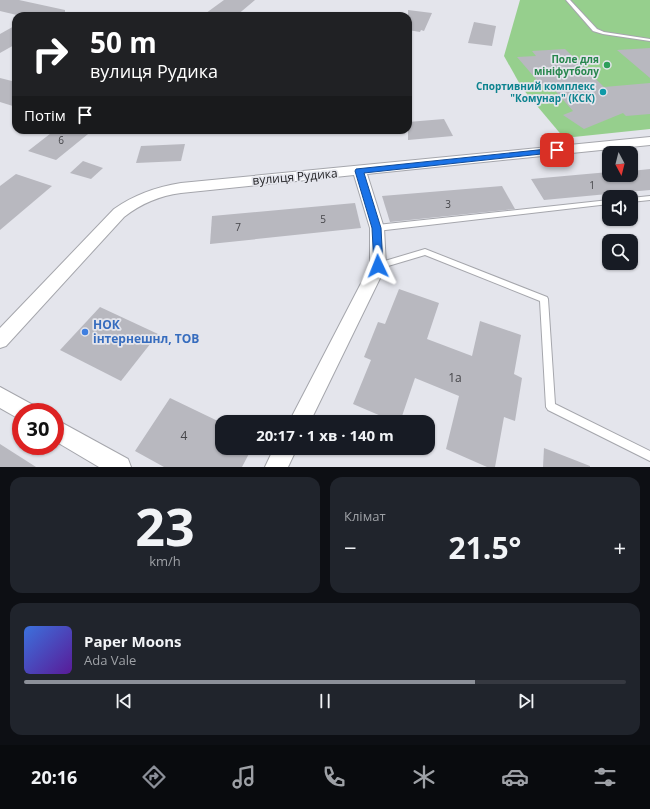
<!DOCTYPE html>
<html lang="uk">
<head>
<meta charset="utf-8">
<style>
  body { margin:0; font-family:"Open Sans",sans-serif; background:#20242c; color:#f1f3f6; height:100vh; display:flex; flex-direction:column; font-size:15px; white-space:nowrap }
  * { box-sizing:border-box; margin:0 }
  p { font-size:13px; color:#9ea1a6 }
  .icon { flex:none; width:22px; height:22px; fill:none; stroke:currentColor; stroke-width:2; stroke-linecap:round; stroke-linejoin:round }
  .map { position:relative; height:467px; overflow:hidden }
  .side { display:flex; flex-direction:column; gap:10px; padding:10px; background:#0d0f14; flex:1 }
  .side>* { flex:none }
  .banner { position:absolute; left:12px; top:12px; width:400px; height:122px; border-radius:12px; box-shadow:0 1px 3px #0004; background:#202124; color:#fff; overflow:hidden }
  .needle { width:26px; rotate:173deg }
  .tools { position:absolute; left:602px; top:146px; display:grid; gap:8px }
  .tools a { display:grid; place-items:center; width:36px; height:36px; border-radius:8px; background:#171b24; box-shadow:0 1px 3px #0004; font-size:20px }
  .speed { position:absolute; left:12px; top:403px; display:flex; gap:8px; font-size:20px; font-weight:700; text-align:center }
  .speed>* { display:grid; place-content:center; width:52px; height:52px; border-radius:50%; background:#171b24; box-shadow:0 1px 3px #0004; line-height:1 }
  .speed .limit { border:6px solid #d22; background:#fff; color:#111 }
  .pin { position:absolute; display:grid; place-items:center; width:34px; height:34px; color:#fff; margin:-17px; border-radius:8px; box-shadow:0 2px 6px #0006 }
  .me { position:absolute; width:44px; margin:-22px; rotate:358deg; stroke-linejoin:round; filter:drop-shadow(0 0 3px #0008) }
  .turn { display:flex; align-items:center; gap:14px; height:84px; padding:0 12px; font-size:18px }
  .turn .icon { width:52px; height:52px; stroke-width:2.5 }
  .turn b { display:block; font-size:28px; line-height:34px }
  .then { display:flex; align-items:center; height:38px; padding:0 12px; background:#0003; gap:8px; font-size:15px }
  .big { font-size:30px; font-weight:700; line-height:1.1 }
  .side .widget { flex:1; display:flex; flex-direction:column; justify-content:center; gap:6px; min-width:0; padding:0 14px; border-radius:12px; background:#20242c }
  .side .dial { align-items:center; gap:0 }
  .dial b { font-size:52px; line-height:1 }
  .song { display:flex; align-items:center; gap:12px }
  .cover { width:48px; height:48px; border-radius:6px; background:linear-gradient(135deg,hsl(220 70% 55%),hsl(270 70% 35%)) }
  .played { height:4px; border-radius:2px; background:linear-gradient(90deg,#8c9099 75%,#363941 75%) }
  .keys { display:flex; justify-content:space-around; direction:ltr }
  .heat { display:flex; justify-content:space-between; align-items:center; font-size:22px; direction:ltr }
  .side .tiles { flex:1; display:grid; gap:10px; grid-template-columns:1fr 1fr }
  .widget:last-child { grid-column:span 2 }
  .trip { position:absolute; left:215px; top:415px; width:220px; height:40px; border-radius:12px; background:#171b24; box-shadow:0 1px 3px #0004; font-weight:700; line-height:40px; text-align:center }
  .tab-bar { display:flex; height:64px; justify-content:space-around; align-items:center; background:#090b0e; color:#9ea1a6 }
  .tab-bar .icon { width:28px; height:28px }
  .tab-bar .selected { color:#8c9099 }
  .tab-bar b { font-size:18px; color:#f1f3f6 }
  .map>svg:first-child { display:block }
  .green { fill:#96cf8d }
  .building { fill:#b8b8bf }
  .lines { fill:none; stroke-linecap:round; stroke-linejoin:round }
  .service-casing { stroke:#a5a6ac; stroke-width:2 }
  .minor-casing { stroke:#a5a6ac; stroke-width:2 }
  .service { fill:#fff; fill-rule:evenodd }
  .minor { fill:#fff; fill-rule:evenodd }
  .route { fill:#1a73e8; stroke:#114b97 }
  .leisure-dot { fill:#2e9e5b; stroke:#e4e5ec; stroke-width:1.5 }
  .culture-dot { fill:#0f9aa8; stroke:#e4e5ec; stroke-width:1.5 }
  .shop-dot { fill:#3f7fe0; stroke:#e4e5ec; stroke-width:1.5 }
  .labels { text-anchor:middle; stroke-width:3.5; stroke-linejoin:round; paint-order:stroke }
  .far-leisure-label { font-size:10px; font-weight:bold; fill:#27864d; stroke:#e4e5ec; text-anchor:end }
  .far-culture-label { font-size:10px; font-weight:bold; fill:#0d838f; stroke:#e4e5ec; text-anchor:end }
  .number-label { font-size:10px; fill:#444448 }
  .street-label { font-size:12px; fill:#1e1e21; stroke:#e4e5ec }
  .shop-label { font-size:12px; font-weight:bold; fill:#366cbe; stroke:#e4e5ec; text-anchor:start }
  .near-number-label { font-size:12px; fill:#444448 }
</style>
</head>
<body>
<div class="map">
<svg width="650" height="467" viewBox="0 0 650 467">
  <rect width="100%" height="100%" fill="#e4e5ec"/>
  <polygon class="green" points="520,0 650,0 650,129 564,138 522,88 504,56"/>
  <g class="building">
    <polygon points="0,0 19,0 65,10 65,16 21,16 0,11"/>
    <polygon points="224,0 255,0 236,16 202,16"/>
    <polygon points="408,10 432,13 424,31 421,30 420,32 408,30"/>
    <polygon points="474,22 496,26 492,46 468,43"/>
    <polygon points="16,25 16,44 0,53 0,34"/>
    <polygon points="650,48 650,78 617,50"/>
    <polygon points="565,49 604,87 650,83 650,114 626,116 623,113 584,129 563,115 573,111 550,85 542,86 517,57 536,56 532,51"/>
    <polygon points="0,78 16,82 16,107 0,102"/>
    <polygon points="444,119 453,136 408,140 408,122"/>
    <polygon points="55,130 93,130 56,160 28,151"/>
    <polygon points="185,144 181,161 136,163 141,146"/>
    <polygon points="83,161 103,168 91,179 70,173"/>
    <polygon points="650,169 650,190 544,200 531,179 609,172 609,175 631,175 631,171"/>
    <polygon points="16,174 52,186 0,230 0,186"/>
    <polygon points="502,186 515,209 390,222 382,196"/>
    <polygon points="355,203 361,228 210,244 212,216"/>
    <polygon points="399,289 439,303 427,339 472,356 480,321 521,335 514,374 522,378 515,421 504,417 495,467 487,467 446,449 459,396 415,378 400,422 395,422 353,404 371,360 364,357 378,322 385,324"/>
    <polygon points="100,307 158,334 121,381 60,350"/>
    <polygon points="170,398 222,423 222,448 252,448 242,467 164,467 135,451"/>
    <polygon points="0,444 36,467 0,467"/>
    <polygon points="544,448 590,466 590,467 543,467"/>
  </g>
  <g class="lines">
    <defs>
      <g id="service">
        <polygon points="566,0 570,0 597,29 604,32 650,39 650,41 603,34 593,31"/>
        <polygon points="650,196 650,200 631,202 631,198"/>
        <polygon points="609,200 609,204 377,231 374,228 377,225"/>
        <polygon points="425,249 547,297 548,299 555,404 650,451 650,461 548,410 546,407 540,301 425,255 378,269 375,268 374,266 375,264 378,263"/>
      </g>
      <g id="minor">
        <path d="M650 137V145L367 174 384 228 386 266 310 422H289L370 266V228L354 175 181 193C159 196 142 203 124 217L6 346 0 348V328L114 209C134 195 156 187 181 183Z"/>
        <polygon points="0,387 33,405 36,412 21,412 21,420 0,408"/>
        <polygon points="55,419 128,459 131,467 99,467 55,441"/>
        <polygon points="274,448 297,448 288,467 265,467"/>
      </g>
    </defs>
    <use href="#service" class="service-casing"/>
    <use href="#minor" class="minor-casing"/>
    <use href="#service" class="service"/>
    <use href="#minor" class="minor"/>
  </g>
  <polygon class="route" points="557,148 560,149 560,152 364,173 381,228 383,266 382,269 375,269 374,266 372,228 355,171 356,169"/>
  <circle class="leisure-dot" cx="607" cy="65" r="4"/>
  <circle class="culture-dot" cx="603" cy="92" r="4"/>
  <circle class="shop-dot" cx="85" cy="332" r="4"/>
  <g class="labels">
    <g class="far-leisure-label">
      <text x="599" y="63">Поле для<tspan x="599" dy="12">мініфутболу</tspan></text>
    </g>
    <g class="far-culture-label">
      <text x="595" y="90">Спортивний комплекс<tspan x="595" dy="12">"Комунар" (КСК)</tspan></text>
    </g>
    <g class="number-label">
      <text x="61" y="144">6</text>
      <text x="592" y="189">1</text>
      <text x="448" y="208">3</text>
      <text x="323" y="223">5</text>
      <text x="238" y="231">7</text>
    </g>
    <g class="street-label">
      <text transform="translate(295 177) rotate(-5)" y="4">вулиця Рудика</text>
    </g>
    <g class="shop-label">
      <text x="93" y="329">НОК<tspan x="93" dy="14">інтернешнл, ТОВ</tspan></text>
    </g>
    <g class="near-number-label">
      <text x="455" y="382">1а</text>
      <text x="184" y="440">4</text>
    </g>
  </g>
</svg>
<div class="tools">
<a><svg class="needle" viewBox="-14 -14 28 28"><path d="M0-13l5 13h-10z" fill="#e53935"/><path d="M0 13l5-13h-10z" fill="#9ea1a6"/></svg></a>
<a><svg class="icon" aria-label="sound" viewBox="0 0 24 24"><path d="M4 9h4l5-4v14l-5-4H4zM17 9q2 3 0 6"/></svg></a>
<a><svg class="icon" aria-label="search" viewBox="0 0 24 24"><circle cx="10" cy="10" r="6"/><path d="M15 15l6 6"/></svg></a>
</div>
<div class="speed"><div class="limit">30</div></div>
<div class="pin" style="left:557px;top:150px;background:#d93025"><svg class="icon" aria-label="arrive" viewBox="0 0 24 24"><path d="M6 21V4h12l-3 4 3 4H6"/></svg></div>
<svg class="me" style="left:378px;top:266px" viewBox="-20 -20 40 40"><path d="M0-17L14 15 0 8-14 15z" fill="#1a73e8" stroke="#fff" stroke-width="4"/></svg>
<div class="trip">20:17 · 1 хв · 140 m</div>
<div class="banner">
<div class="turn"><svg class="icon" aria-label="right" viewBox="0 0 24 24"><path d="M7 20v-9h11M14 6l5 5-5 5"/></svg><div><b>50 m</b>вулиця Рудика</div></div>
<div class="then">Потім<svg class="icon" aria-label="arrive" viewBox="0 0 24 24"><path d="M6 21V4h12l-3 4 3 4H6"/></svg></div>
</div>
</div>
<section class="side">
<div class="tiles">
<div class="widget dial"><b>23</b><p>km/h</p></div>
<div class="widget"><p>Клімат</p>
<div class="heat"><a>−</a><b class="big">21.5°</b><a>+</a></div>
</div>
<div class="widget">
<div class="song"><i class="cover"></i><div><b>Paper Moons</b><p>Ada Vale</p></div></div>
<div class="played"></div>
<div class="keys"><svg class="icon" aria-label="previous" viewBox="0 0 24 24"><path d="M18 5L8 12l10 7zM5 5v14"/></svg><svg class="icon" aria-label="pause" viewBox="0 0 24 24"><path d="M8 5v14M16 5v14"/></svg><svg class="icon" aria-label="next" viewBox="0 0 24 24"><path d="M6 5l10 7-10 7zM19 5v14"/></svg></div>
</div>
</div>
</section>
<nav class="tab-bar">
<b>20:16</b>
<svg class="icon selected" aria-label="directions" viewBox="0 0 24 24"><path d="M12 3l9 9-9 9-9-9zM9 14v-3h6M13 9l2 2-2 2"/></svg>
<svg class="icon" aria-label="music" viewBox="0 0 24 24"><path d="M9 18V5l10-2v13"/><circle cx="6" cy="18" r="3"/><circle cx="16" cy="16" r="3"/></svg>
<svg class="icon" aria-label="phone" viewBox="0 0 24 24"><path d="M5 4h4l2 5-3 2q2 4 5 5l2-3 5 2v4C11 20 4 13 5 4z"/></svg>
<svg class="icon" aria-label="climate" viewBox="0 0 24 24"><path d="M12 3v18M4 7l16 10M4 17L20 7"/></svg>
<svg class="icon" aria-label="car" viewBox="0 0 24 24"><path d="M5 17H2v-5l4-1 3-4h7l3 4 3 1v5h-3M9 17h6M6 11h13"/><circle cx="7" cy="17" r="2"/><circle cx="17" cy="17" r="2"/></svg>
<svg class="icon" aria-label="filters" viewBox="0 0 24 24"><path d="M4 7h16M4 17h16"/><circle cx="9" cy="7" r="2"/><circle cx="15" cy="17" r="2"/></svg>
</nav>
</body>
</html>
